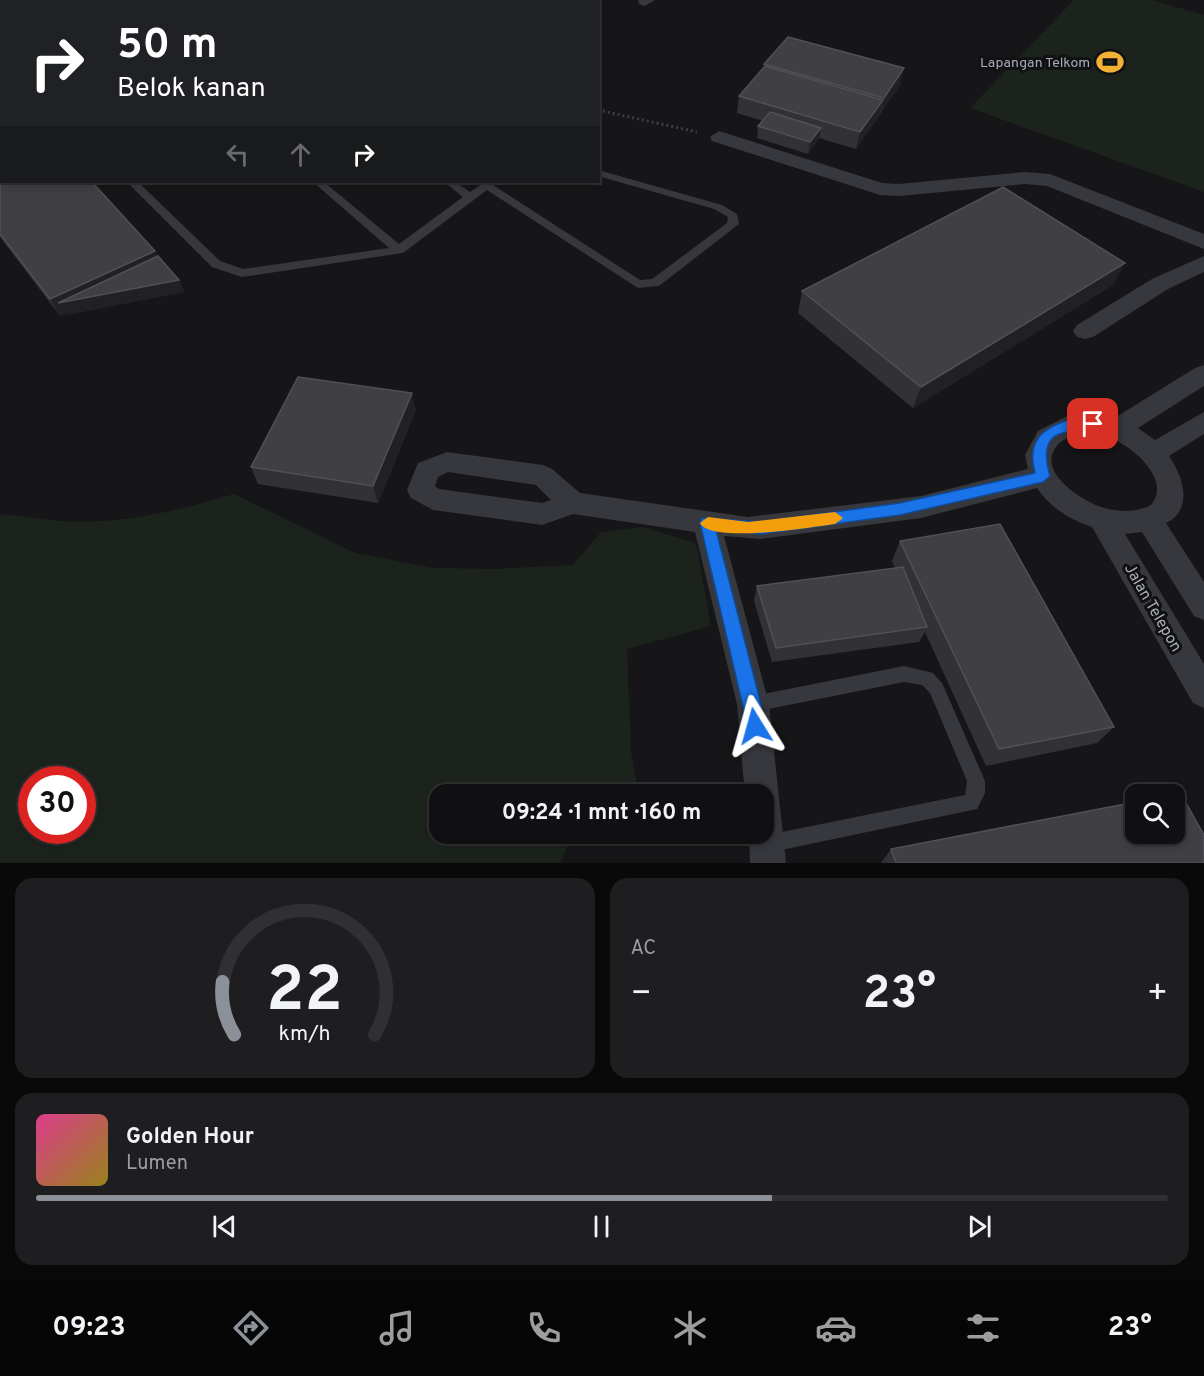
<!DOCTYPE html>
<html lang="id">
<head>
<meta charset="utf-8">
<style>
  body { margin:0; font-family:Overpass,sans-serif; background:#1e1e20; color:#f1f3f6; height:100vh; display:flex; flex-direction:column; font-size:22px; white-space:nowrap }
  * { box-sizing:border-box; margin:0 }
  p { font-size:20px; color:#9c9d9f }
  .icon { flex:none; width:33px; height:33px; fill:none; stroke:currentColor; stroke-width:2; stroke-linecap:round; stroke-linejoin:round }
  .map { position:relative; height:863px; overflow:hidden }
  .panel { display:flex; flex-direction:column; gap:15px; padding:15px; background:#09090a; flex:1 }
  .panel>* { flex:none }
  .hud { position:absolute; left:0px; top:0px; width:600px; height:183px; box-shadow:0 3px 9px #0003,0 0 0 2px #303032; background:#202124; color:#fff; overflow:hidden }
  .fabs { position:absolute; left:1125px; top:784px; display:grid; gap:12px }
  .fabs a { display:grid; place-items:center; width:60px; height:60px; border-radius:12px; background:#101012; box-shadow:0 3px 9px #0003,0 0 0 2px #303032; font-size:30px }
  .speed { position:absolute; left:18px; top:766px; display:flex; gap:12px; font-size:30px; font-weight:700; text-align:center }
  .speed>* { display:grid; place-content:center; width:78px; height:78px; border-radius:50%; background:#101012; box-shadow:0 3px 9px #0003,0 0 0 2px #303032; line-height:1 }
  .speed .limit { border:9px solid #d22; background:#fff; color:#111 }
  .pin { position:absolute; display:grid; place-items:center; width:51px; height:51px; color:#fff; margin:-26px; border-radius:12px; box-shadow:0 3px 9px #0006 }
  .me { position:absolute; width:66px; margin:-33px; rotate:352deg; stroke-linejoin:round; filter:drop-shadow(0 0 4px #0008) }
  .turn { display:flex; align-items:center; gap:21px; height:126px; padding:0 18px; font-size:27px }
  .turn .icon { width:78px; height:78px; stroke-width:2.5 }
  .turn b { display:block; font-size:42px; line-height:51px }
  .lanes { display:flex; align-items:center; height:57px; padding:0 18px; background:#0003; justify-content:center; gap:30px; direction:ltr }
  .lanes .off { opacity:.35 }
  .big { font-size:45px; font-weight:700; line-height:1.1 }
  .panel .tile { flex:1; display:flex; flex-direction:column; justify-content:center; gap:9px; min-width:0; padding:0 21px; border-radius:18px; background:#1e1e20 }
  .panel .dial { align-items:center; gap:0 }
  .dial svg { height:156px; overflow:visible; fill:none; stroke:#303032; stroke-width:7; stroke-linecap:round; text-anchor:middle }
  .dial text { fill:#f1f3f6; stroke:none }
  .song { display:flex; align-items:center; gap:18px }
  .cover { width:72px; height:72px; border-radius:9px; background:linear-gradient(135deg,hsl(330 70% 55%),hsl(50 70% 35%)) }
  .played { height:6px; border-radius:3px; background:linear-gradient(90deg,#8c9099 65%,#303032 65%) }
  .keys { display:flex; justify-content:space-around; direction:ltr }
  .heat { display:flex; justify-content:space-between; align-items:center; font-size:33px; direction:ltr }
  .panel .tiles { flex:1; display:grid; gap:15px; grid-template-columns:1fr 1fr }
  .tile:last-child { grid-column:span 2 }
  .trip { position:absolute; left:429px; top:784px; width:345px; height:60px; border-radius:18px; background:#101012; box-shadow:0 3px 9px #0003,0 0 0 2px #303032; font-weight:700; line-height:60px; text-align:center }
  .tabs { display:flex; height:96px; justify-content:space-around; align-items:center; background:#060607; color:#9c9d9f }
  .tabs .icon { width:42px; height:42px }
  .tabs .on { color:#8c9099 }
  .tabs b { font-size:27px; color:#f1f3f6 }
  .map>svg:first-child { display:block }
  .green { fill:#1c231d; fill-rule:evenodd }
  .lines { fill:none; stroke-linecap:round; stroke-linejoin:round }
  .path { stroke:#3d3f44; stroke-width:3; stroke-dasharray:2 3; stroke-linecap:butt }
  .lane { fill:#37383d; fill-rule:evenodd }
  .street { fill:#37383d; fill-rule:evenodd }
  .secondary { fill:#45474d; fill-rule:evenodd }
  .wall { fill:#323236 }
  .shaded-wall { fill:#212124 }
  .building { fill:#3f3f44; stroke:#4f5156; stroke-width:1.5 }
  .route { fill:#1a73e8; stroke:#114b97; stroke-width:1.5 }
  .slow { fill:#f59e0b }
  .labels { text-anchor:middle; stroke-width:6; stroke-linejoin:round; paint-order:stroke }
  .far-poi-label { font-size:14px; fill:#a8adb8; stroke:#111113; text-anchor:end }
  .street-label { font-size:16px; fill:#a8adb8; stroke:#111113 }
</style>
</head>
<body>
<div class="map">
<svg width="1204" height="863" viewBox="0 0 1204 863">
  <rect width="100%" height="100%" fill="#161618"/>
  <g class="green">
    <polygon points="1074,0 1152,0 1204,15 1204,192 970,108"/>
    <path d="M234 494 355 553 433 568 495 569 573 565 601 532 642 527 696 543 711 626 627 649 631 752 639 795H440V834H573L560 863H0V514C20 516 40 519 60 521 119 525 178 511 234 494ZM32 780H82V831H32Z"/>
  </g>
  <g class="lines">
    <g class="path">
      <polyline points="330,0 332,2"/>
      <polyline points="598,110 697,132"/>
    </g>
    <g class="lane">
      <polygon points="187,0 199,0 185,2"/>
      <polygon points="269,0 278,0 279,2 270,2"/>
      <polygon points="0,49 2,50 2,57 0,56"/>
      <polygon points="598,170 722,205 737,214 739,224 659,286 638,288 487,190 403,253 242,277 212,267 127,182 138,182 220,261 243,269 389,248 313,182 324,182 399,244 463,197 444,182 455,182 470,192 485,182 496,182 493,185 640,280 652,279 727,223 728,217 714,209 598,176"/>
      <polygon points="904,666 933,673 942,683 985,781 985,793 977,809 767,853 761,850 758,844 761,838 767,835 965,795 967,781 930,693 922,685 904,682 753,712 747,710 745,704 747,698 753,696"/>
    </g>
    <g class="street">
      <polygon points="638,0 655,0 645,6 639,4"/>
      <polygon points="719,131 882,183 899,184 1025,172 1050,174 1204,234 1204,249 1047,186 1025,184 899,196 880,195 712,141 710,137"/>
      <polygon points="1204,256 1204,272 1168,289 1093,337 1085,339 1077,337 1073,331 1077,325 1152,279"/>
      <path d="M1204 365V386L1138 428 1155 440 1204 412V434L1169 456C1183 476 1194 510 1166 523L1204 582V620L1194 616 1142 532 1125 534 1204 664V708L1193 703 1092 527C1070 520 1050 507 1037 488L921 518 761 539 724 536 769 704 786 863H750L749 834H764V795H745L737 704 695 532 573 514 542 525 433 510 411 498 407 490 418 463 447 452 543 465 552 469 580 493 748 517 921 496 1028 469 1025 455 1038 431 1071 414 1113 419 1195 368ZM1075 434C1087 434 1101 435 1112 439 1134 447 1172 481 1151 505 1136 513 1117 512 1101 507 1081 500 1037 472 1056 447 1060 441 1069 437 1075 434ZM448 472 536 485 551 500 542 503 439 489 435 486 438 477Z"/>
    </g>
    <g class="secondary">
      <polygon points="98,0 124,0 97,2"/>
      <polygon points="0,18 2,18 0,31"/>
    </g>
  </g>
  <g class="wall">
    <polygon points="764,64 900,85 856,149 819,138 808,154 757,138 758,126 763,121 737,113 739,96 764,67"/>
    <polygon points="0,137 158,256 179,280 184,292 65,315 65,314 60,316 0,237"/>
    <polygon points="1113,285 913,408 798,313 802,291"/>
    <polygon points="416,410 378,503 258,484 251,467"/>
    <polygon points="900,541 1114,727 1097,743 986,766 925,632 919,642 772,662 754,601 757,586 895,568 892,561"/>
    <polygon points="891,849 1204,863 881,863"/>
  </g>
  <g class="shaded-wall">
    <rect x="0" y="0" width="1" height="12"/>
    <polygon points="36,0 58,0 58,2 37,2"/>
    <polygon points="904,68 900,85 880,115 884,98"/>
    <polygon points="883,100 879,117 856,149 860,132"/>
    <polygon points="821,128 819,139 808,154 810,142"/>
    <polygon points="155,251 163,268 179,280 184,292 65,315 65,314 60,316 50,299"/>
    <polygon points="1125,263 1113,285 913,408 921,387"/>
    <polygon points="412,393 416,410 378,503 373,486"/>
  </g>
  <g class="building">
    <polygon points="788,37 904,68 884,98 764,64"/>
    <polygon points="765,66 883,100 860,132 739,96"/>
    <polygon points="770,112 821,128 810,142 758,126"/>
    <polygon points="0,137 2,137 2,182 92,182 155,251 50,299 0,234"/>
    <polygon points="1003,187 1125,263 921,387 802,291"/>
    <polygon points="158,256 179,280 58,303"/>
    <polygon points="298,377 412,393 373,486 251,467"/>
    <polygon points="1000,524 1114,727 999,749 900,541"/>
    <polygon points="903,567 927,627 776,648 757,586"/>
    <polygon points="1181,794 1204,835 1204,863 896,863 891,849 1136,802 1136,834 1174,834 1174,795"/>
  </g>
  <path class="route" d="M1071 419H1093L1100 424C1088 441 1032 413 1050 476L1043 482 900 515 761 534 716 530 761 704 764 726 761 732 755 735 749 732 700 523 702 518 761 522 900 503 1035 473C1026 440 1043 428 1071 419Z"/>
  <path class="slow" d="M835 512 843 518 835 524C813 527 711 544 700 523L708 517 748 522Z"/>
  <defs>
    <symbol id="stadium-bare" viewBox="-9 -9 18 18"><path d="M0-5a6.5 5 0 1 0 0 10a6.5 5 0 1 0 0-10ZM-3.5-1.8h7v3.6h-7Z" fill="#f2b134" stroke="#111113" stroke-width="2.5" paint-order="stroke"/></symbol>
  </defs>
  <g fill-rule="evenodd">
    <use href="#stadium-bare" x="1091" y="43" width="38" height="38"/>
  </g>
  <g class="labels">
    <g class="far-poi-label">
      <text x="1090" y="67">Lapangan Telkom</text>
    </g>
    <g class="street-label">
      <text transform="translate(1154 607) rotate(60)" y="6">Jalan Telepon</text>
    </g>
  </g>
</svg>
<div class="fabs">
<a><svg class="icon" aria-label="search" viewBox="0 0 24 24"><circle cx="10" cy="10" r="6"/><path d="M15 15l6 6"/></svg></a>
</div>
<div class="speed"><div class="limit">30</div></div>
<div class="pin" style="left:1093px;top:424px;background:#d93025"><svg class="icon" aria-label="arrive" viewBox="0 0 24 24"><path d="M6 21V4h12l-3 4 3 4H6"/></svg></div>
<svg class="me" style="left:755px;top:726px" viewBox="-20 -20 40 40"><path d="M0-17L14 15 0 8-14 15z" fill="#1a73e8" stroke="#fff" stroke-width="4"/></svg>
<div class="trip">09:24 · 1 mnt · 160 m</div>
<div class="hud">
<div class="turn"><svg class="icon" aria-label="right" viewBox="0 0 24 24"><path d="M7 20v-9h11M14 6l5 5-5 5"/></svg><div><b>50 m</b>Belok kanan</div></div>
<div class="lanes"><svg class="icon off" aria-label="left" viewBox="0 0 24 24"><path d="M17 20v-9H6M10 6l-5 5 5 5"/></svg><svg class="icon off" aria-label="ahead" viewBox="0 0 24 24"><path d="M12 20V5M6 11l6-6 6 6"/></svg><svg class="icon" aria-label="right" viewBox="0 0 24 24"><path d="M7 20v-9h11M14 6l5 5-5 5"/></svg></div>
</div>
</div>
<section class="panel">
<div class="tiles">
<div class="tile dial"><svg viewBox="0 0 100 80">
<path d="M14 69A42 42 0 1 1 86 69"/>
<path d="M14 69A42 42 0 0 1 8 42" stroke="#8c9099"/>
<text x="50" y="56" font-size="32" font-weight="700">22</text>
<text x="50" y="72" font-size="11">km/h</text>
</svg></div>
<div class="tile"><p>AC</p>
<div class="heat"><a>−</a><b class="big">23°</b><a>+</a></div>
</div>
<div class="tile">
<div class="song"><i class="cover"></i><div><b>Golden Hour</b><p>Lumen</p></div></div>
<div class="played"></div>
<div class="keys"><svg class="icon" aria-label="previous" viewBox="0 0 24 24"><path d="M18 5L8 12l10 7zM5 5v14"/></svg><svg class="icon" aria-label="pause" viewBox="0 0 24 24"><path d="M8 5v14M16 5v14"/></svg><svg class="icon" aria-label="next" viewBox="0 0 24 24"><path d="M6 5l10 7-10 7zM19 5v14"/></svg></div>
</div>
</div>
</section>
<nav class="tabs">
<b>09:23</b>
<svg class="icon on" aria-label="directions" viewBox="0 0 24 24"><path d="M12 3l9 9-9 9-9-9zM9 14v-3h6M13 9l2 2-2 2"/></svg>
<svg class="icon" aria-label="music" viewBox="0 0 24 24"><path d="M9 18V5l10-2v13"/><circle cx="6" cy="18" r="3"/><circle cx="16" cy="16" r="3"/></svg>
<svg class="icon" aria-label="phone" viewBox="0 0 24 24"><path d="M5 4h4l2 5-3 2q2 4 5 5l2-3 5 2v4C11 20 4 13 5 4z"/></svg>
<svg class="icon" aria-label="climate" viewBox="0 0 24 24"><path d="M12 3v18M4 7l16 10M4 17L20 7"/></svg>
<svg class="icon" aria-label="car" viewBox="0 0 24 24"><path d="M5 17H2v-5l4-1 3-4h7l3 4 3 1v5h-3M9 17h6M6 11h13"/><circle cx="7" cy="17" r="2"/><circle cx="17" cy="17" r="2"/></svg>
<svg class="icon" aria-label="filters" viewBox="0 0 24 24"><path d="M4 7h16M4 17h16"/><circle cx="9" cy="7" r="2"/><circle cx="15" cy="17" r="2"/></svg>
<b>23°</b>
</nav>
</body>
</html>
